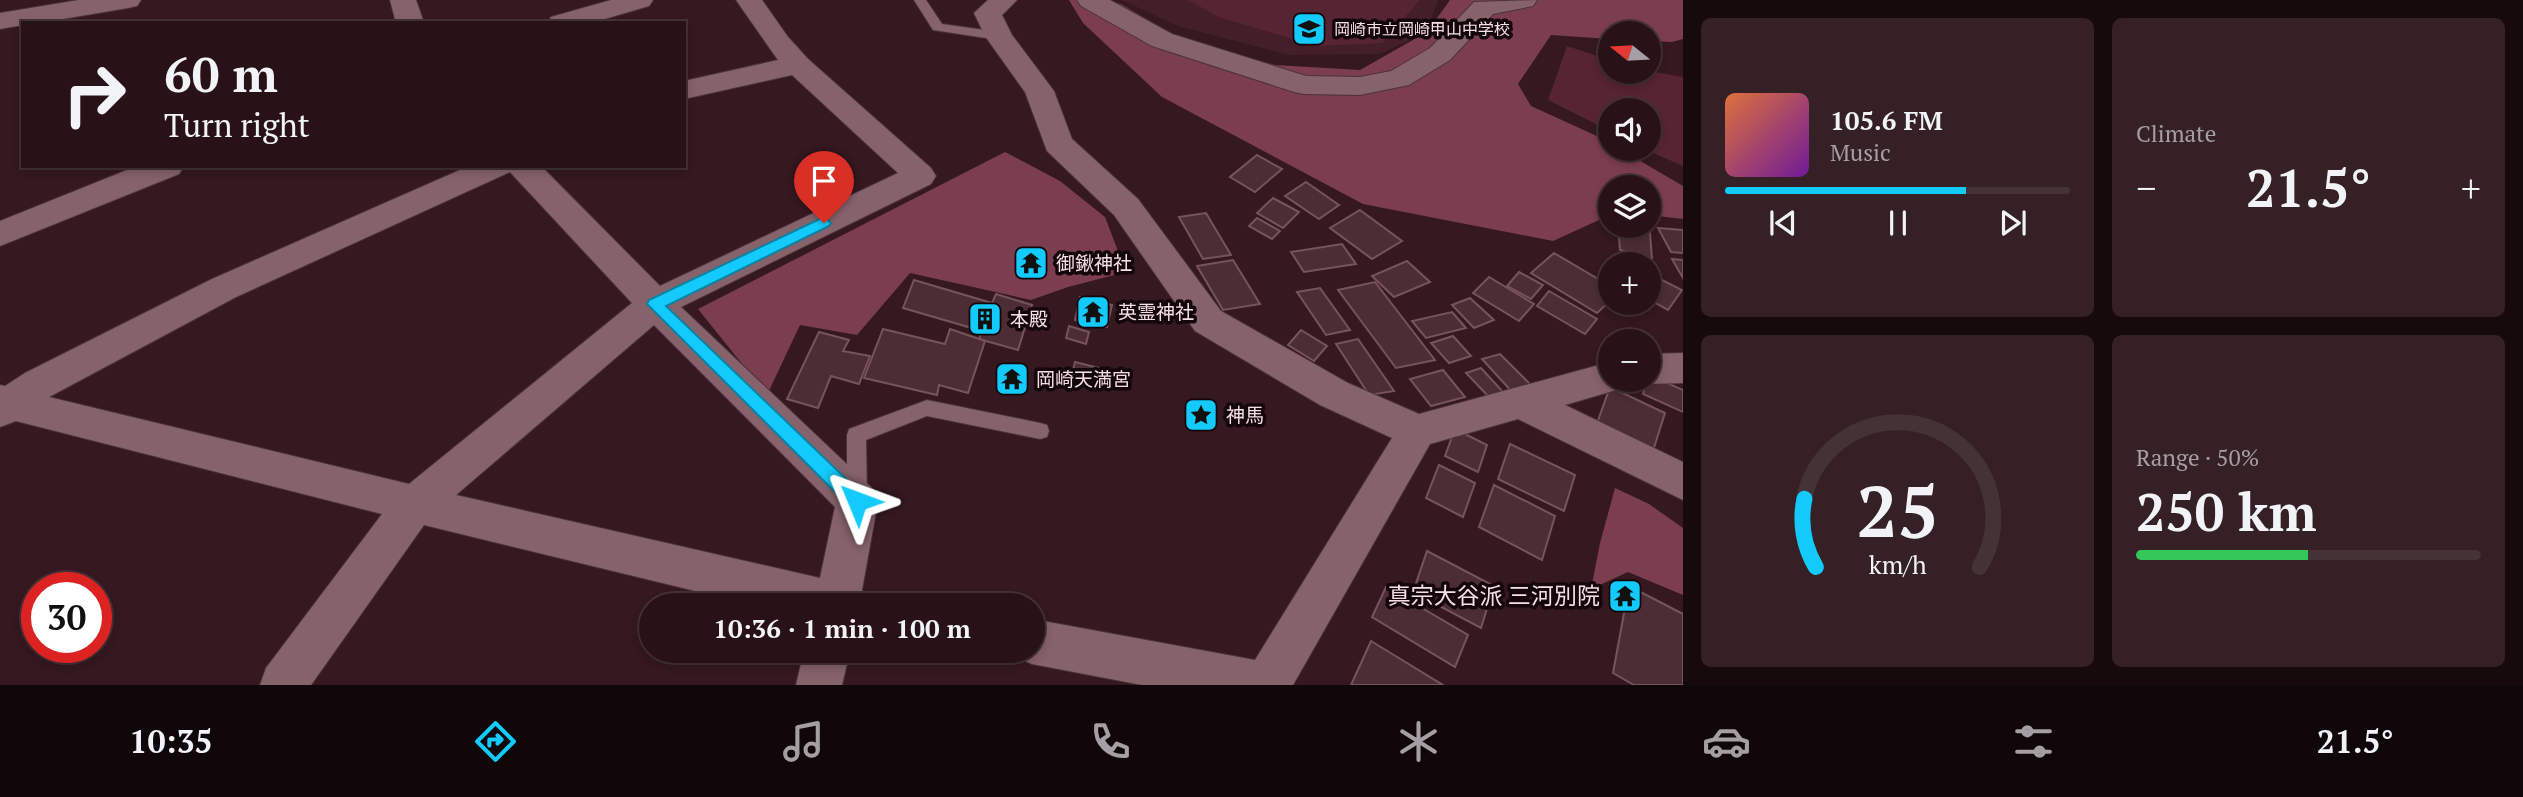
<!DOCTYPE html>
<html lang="en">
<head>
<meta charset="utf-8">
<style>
  body { margin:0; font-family:"PT Serif","Noto Sans JP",serif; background:#342025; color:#f1f3f6; height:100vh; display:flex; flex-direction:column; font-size:26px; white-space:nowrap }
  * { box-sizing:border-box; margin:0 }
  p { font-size:23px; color:#a59ea2 }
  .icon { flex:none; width:38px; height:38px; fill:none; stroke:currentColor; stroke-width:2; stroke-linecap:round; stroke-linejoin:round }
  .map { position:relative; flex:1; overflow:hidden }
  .details { display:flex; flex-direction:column; gap:18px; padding:18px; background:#160a0d; width:840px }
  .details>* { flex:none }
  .hud { position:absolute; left:21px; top:21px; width:665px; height:147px; border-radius:0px; box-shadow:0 4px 10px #0003,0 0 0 2px #443237; background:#281218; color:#f1f3f6; overflow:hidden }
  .needle { width:46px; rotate:288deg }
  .buttons { position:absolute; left:1598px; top:21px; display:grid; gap:14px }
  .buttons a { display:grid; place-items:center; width:63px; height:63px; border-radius:50%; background:#281218; box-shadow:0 4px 10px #0003,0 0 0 2px #443237; font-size:35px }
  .speed { position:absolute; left:21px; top:572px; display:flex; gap:14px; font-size:35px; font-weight:700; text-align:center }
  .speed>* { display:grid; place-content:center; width:91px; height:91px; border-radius:50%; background:#281218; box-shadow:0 4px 10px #0003,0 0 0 2px #443237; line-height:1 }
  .speed .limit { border:10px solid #d22; background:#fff; color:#111 }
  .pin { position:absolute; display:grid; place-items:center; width:60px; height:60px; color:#fff; margin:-72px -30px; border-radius:50% 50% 50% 0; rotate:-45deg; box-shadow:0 0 7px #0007 }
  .pin .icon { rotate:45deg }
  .me { position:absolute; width:77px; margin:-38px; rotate:314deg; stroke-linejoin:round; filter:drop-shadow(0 0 5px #0008) }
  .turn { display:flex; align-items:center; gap:24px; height:147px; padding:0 28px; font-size:32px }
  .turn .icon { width:91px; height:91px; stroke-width:2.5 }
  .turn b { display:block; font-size:49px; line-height:60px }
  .big { font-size:52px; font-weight:800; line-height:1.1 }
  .details .widget { flex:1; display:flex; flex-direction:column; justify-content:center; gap:10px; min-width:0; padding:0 24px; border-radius:10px; background:#342025 }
  .details .dial { align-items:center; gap:0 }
  .dial svg { height:182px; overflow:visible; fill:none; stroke:#443237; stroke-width:7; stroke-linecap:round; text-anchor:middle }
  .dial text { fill:#f1f3f6; stroke:none }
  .song { display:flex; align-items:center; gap:21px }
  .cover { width:84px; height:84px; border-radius:10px; background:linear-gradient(135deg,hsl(20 70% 55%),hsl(280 70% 35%)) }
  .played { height:7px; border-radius:4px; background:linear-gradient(90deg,#12cafb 70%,#443237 70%) }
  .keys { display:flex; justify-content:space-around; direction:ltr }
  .heat { display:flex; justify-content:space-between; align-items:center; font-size:38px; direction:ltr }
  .charge { height:10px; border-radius:5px; background:linear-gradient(90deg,#34c759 50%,#443237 0) }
  .details .tiles { flex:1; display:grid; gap:18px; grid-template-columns:repeat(2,1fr) }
  .trip { position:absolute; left:639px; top:593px; width:406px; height:70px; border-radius:35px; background:#281218; box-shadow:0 4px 10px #0003,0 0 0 2px #443237; font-weight:800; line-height:70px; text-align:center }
  .tab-bar { display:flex; height:112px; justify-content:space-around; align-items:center; background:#10070a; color:#a59ea2 }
  .tab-bar .icon { width:49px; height:49px }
  .tab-bar .current { color:#12cafb }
  .tab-bar b { font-size:32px; color:#f1f3f6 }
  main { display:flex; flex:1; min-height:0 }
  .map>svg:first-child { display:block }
  .built { fill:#441f29 }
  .green { fill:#572433 }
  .forest { fill:#7c3e4f }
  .building { fill:#4d2d35; stroke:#77535c; stroke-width:2 }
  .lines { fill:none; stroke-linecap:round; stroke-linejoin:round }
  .lane-casing { stroke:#4b333a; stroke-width:2 }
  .street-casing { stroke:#4b333a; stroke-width:2 }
  .lane { fill:#86626a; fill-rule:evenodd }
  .street { fill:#86626a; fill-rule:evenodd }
  .route { fill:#12cafb; stroke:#0c83a3; stroke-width:2 }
  .labels { text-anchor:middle; stroke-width:7; stroke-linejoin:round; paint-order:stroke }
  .far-poi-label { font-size:16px; fill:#f5dfe4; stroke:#14070b; text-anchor:start }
  .poi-label { font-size:19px; fill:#f5dfe4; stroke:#14070b; text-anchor:start }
  .near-poi-label { font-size:23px; fill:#f5dfe4; stroke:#14070b; text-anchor:end }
</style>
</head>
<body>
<main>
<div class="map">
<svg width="1683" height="685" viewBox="0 0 1683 685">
  <rect width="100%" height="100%" fill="#351820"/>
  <polygon class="built" points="1122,0 1438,0 1427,32 1380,54 1289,55 1178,26"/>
  <g class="green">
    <polygon points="1188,0 1420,0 1382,43 1316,46 1219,17"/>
    <polygon points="1567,46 1610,60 1610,72 1649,71 1683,77 1683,166 1644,149 1648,149 1648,110 1610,110 1610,131 1548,100"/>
  </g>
  <g class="forest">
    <polygon points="1069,0 1109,0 1121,4 1179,38 1275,65 1360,70 1427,32 1450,0 1683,0 1683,39 1672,42 1649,41 1648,33 1610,33 1610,39 1551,35 1518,84 1531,106 1610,142 1610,149 1620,149 1683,186 1683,219 1649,215 1648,187 1610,187 1610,215 1553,241 1363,204 1162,97 1083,23"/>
    <polygon points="1005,152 1060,181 1105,217 1126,272 1068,287 1031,300 910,273 857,335 800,325 767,395 698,309"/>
    <polygon points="1615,488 1649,504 1683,528 1683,595 1628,572 1591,589 1600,543"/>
  </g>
  <g class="building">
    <polygon points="1257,155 1282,169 1255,192 1230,177"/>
    <polygon points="1306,182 1339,205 1319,219 1285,196"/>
    <polygon points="1273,198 1299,212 1283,228 1257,213"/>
    <polygon points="1360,210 1402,241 1372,259 1330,228"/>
    <polygon points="1206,213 1231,255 1203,259 1179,217"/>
    <polygon points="1257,218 1280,231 1272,239 1249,226"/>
    <polygon points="1618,226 1650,233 1652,259 1620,250"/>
    <polygon points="1658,228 1683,230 1683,253 1671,252"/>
    <polygon points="1342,244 1356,264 1304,272 1291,252"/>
    <polygon points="1554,253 1610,286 1610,301 1597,313 1531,273"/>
    <polygon points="1022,254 1044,260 1039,272 1017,266"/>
    <polygon points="1672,259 1683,260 1683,278"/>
    <polygon points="1233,260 1260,304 1223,310 1197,266"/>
    <polygon points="1407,261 1430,282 1394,297 1372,276"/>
    <polygon points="1519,272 1543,285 1531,299 1507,286"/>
    <polygon points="1648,273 1682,290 1668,310 1648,299"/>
    <polygon points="1489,277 1534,304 1519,321 1473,293"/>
    <polygon points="914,280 992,303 996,294 1032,305 1018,350 979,339 982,331 903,308"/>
    <polygon points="1375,282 1435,360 1396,368 1338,290"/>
    <polygon points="1320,288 1350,330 1326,335 1297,292"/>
    <polygon points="1549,291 1597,319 1585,334 1537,306"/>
    <polygon points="1080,297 1112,305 1107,327 1075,320"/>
    <polygon points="1470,298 1494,320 1474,328 1452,305"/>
    <polygon points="1452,312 1466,328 1426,338 1412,321"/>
    <polygon points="1069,326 1089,332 1086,344 1066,338"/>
    <polygon points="883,329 945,344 950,329 985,341 968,393 939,385 937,395 864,378"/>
    <polygon points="1301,330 1327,346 1314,361 1288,345"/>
    <polygon points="819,332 849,340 843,351 870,356 859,384 831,376 818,408 787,399"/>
    <polygon points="1453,336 1471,356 1449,363 1431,343"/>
    <polygon points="1358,339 1394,391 1369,395 1336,344"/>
    <polygon points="1500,354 1533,387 1514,394 1482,359"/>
    <polygon points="1075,362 1103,369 1099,385 1071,378"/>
    <polygon points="1481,368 1504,393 1490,398 1466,373"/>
    <polygon points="1443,370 1465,397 1431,406 1410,379"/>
    <polygon points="1649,375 1683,390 1683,412 1643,394"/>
    <polygon points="1610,387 1665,413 1652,454 1596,426"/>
    <polygon points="1455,429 1487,445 1478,472 1445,456"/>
    <polygon points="1510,444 1575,475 1564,511 1498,479"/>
    <polygon points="1439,465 1475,483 1463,517 1426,498"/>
    <polygon points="1494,485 1555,516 1542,560 1479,527"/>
    <polygon points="1427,551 1494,586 1481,628 1413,592"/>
    <polygon points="1629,586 1683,614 1683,685 1634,685 1613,673"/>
    <polygon points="1386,587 1468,635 1455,667 1372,617"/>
    <polygon points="1371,641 1443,685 1351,685"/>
  </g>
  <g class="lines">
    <defs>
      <g id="lane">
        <polygon points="914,0 926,0 942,24 999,32 1006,36 999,40 933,30"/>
        <polygon points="927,400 1040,423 1047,425 1049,431 1047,437 1040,439 927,416 866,440 867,497 864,503 857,506 850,503 847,497 847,435 849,429"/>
      </g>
      <g id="street">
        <polygon points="79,0 141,0 137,6 128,8 39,23 23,23 23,25 0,29 0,13"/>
        <polygon points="390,0 416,0 424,23 396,23"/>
        <polygon points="611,0 653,0 649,6 591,23 548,23 551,17"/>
        <path d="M736 0H762L788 37 808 59 931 168 936 176 931 184 681 307 872 488 878 501 862 590 870 606H757L424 525 311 685H260L266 668 382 514 16 421 0 427V385L5 386 25 373 212 279 469 166H541L660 286 898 173 792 75 684 99V81L778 60ZM510 172 632 303 409 484 49 397 236 297ZM654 325 835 507 820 578 456 495Z"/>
        <polygon points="988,0 1017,0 1002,15 1012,35 1054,91 1072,139 1138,199 1221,311 1348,383 1419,414 1610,362 1610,380 1627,380 1623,388 1565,405 1683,462 1683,500 1518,419 1430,444 1293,685 1142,685 1032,664 1016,657 1013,651 1032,651 1032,619 1255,660 1392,438 1320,405 1195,331 1114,215 1047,151 1025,92 985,36 974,13"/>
        <polygon points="1077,0 1110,0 1172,34 1306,76 1360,77 1391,71 1430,48 1474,2 1537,0 1533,6 1493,14 1450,60 1409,85 1360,95 1304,94 1294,92 1152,46 1081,6"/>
        <polygon points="137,166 184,166 179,174 0,246 0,221"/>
        <polygon points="1683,353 1683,383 1648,384 1635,380 1648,380 1648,354"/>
        <polygon points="804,651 850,651 842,685 796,685"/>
      </g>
    </defs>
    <use href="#lane" class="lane-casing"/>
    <use href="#street" class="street-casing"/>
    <use href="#lane" class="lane"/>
    <use href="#street" class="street"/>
  </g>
  <polygon class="route" points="824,217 831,223 829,226 666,306 863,495 866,501 863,507 857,509 850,507 647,304 649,300"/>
  <defs>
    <symbol id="school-square" viewBox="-11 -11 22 22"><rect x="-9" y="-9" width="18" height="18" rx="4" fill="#12cafb" stroke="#14070b"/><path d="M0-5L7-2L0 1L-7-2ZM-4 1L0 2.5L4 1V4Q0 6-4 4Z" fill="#111"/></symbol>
    <symbol id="temple-square" viewBox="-11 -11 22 22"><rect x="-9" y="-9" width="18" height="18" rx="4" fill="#12cafb" stroke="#14070b"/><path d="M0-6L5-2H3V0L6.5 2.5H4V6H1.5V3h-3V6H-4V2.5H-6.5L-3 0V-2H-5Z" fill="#111"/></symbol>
    <symbol id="building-square" viewBox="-11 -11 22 22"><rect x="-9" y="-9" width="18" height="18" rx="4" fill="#12cafb" stroke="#14070b"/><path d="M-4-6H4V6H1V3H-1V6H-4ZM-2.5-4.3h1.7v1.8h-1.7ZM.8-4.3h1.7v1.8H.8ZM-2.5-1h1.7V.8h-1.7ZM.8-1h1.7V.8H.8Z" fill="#111"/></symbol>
    <symbol id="sight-square" viewBox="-11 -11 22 22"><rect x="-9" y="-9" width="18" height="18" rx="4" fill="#12cafb" stroke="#14070b"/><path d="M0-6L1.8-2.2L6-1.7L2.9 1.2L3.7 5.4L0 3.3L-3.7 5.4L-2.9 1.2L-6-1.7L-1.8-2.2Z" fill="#111"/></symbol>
  </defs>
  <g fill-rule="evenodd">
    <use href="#school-square" x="1290" y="10" width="38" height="38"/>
    <use href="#temple-square" x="1012" y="244" width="38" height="38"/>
    <use href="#temple-square" x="1074" y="293" width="38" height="38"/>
    <use href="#building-square" x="966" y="300" width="38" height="38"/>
    <use href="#temple-square" x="993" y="360" width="38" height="38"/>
    <use href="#sight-square" x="1182" y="396" width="38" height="38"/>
    <use href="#temple-square" x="1606" y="577" width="38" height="38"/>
  </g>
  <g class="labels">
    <g class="far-poi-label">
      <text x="1334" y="35">岡崎市立岡崎甲山中学校</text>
    </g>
    <g class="poi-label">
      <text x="1056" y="270">御鍬神社</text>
      <text x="1118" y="319">英霊神社</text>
      <text x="1010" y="326">本殿</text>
      <text x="1036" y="386">岡崎天満宮</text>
      <text x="1226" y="422">神馬</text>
    </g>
    <g class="near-poi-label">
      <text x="1600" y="604">真宗大谷派 三河別院</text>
    </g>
  </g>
</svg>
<div class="buttons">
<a><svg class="needle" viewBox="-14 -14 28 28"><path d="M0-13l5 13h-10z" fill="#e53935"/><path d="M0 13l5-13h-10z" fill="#a59ea2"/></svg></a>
<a><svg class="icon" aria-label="sound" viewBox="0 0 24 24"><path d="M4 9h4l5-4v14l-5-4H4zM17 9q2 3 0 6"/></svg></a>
<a><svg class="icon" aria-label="layers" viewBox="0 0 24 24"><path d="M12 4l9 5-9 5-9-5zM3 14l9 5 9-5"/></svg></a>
<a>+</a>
<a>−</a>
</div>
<div class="speed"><div class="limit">30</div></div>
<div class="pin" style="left:824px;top:223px;background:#d93025"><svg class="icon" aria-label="arrive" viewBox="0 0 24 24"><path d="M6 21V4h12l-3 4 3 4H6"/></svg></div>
<svg class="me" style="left:857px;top:501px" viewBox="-20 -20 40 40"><path d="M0-17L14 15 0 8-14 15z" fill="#12cafb" stroke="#fff" stroke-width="4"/></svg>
<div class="trip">10:36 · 1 min · 100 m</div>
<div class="hud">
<div class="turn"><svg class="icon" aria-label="right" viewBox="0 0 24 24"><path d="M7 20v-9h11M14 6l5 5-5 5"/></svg><div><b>60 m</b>Turn right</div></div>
</div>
</div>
<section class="details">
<div class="tiles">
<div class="widget">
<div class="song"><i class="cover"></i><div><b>105.6 FM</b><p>Music</p></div></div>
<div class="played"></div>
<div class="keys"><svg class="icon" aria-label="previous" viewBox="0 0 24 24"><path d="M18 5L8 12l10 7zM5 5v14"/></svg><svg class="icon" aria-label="pause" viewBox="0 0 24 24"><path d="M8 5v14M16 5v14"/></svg><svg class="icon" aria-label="next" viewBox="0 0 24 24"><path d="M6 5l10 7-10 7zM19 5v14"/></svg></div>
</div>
<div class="widget"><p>Climate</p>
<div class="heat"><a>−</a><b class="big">21.5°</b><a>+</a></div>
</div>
<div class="widget dial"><svg viewBox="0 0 100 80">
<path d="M14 69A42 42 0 1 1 86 69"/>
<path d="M14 69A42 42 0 0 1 9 39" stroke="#12cafb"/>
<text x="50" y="56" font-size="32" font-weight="700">25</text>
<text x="50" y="72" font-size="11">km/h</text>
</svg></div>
<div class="widget"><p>Range · 50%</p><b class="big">250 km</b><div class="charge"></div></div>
</div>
</section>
</main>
<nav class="tab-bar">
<b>10:35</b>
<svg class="icon current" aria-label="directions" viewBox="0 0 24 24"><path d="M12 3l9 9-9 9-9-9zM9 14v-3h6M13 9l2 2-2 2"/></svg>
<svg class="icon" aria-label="music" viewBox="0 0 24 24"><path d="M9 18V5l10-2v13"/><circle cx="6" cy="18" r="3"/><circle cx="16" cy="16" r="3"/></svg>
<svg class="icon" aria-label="phone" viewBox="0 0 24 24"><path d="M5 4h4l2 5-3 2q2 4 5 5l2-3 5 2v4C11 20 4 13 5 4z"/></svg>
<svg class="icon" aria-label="climate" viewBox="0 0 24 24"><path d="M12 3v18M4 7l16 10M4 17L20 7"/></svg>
<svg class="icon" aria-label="car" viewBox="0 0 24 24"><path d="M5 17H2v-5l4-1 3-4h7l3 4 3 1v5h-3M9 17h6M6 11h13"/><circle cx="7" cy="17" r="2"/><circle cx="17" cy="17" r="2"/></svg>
<svg class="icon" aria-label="filters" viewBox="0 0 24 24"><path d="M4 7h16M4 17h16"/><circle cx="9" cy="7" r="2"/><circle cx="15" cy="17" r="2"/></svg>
<b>21.5°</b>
</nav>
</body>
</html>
